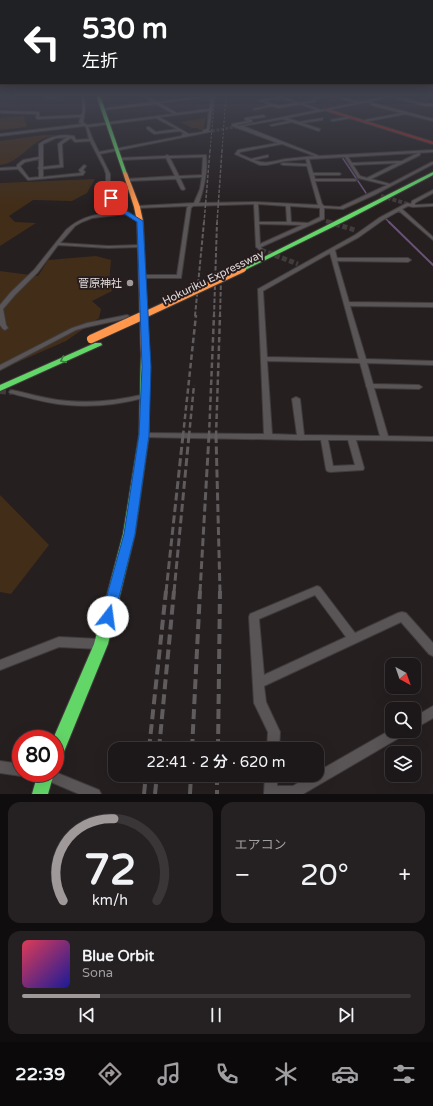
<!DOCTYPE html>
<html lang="ja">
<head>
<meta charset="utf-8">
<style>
  body { margin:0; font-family:"Varela Round","Noto Sans JP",sans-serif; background:#252021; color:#f1f3f6; height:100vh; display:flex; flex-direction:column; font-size:15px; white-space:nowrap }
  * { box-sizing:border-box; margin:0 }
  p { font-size:13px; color:#a09fa2 }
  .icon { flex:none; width:22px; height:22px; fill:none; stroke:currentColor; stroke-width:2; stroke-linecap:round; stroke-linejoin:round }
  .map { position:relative; height:794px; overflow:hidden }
  .sheet { display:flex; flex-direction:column; gap:8px; padding:8px; background:#0f0d0d; flex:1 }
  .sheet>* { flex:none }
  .banner { position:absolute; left:0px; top:0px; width:433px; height:84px; box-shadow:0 4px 16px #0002,0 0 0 1px #3a3637; background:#202124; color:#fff; overflow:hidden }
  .needle { width:26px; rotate:140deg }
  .buttons { position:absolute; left:385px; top:658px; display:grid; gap:8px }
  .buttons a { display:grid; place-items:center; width:36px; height:36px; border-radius:8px; background:#1c1718; box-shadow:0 4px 16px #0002,0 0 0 1px #3a3637; font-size:20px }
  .speed { position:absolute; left:12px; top:730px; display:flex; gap:8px; font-size:20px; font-weight:700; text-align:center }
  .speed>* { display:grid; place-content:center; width:52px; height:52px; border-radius:50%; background:#1c1718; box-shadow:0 4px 16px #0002,0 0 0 1px #3a3637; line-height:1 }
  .speed .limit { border:6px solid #d22; background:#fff; color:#111 }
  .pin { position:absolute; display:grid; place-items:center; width:34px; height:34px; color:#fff; margin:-17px; border-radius:8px; box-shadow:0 2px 6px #0006 }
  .me { position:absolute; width:44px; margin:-22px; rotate:15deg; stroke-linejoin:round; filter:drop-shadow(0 0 3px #0008) }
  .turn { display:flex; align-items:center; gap:14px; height:84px; padding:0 16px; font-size:18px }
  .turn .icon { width:52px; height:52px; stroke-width:2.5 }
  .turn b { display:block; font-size:28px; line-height:34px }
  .big { font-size:30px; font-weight:600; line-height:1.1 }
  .sheet .tile { flex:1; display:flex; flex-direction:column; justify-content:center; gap:6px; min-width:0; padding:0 14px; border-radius:12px; background:#252021 }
  .sheet .dial { align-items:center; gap:0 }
  .dial svg { height:104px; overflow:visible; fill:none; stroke:#3a3637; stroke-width:7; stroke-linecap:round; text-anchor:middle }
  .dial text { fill:#f1f3f6; stroke:none }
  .song { display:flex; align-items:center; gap:12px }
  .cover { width:48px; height:48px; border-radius:6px; background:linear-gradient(135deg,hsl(350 70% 55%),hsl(240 70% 35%)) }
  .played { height:4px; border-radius:2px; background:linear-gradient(90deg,#a0999a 20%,#3a3637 20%) }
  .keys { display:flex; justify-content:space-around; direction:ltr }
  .heat { display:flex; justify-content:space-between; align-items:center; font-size:22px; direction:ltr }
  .sheet .tiles { flex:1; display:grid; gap:8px; grid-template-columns:1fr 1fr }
  .tile:last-child { grid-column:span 2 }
  .trip { position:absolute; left:108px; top:742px; width:216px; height:40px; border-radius:12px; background:#1c1718; box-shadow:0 4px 16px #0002,0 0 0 1px #3a3637; font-weight:600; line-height:40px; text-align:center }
  .tab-bar { display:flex; height:64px; justify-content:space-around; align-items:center; background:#0b090a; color:#a09fa2 }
  .tab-bar .icon { width:28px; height:28px }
  .tab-bar .active { color:#a0999a }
  .tab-bar b { font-size:18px; color:#f1f3f6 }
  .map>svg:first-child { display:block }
  .green { fill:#422d18 }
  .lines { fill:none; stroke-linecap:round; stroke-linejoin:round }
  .stream-far1 { stroke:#695276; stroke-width:1.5 }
  .stream { stroke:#695276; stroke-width:2 }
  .street-tunnel-far3 { stroke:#413b3c; stroke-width:3; stroke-dasharray:3 1.5; stroke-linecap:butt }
  .street-tunnel-far2 { stroke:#413b3c; stroke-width:4; stroke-dasharray:4 2; stroke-linecap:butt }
  .street-tunnel-far1 { stroke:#413b3c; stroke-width:5; stroke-dasharray:5 2.5; stroke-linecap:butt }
  .street-tunnel { stroke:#413b3c; stroke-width:6; stroke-dasharray:6 3.5; stroke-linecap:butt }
  .street-casing { stroke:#403b3c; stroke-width:2 }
  .fast-casing { stroke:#403b3c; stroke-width:2 }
  .slow-casing { stroke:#403b3c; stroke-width:2 }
  .jam-casing { stroke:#403b3c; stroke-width:2 }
  .street { fill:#595455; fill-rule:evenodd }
  .fast { fill:#63d668; fill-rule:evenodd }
  .slow { fill:#ff974d; fill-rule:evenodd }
  .jam { fill:#b3261e; fill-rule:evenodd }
  .rail-far5 { stroke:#605c5d; stroke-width:1; stroke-dasharray:2.5 1.5; stroke-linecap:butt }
  .rail-far4 { stroke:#605c5d; stroke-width:1.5; stroke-dasharray:3.5 1.5; stroke-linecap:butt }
  .rail-far3 { stroke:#605c5d; stroke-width:2; stroke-dasharray:4.5 2; stroke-linecap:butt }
  .rail-far2 { stroke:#605c5d; stroke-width:2.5; stroke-dasharray:5.5 3; stroke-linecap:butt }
  .rail-far1 { stroke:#605c5d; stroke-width:3; stroke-dasharray:8 3.5; stroke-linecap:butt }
  .rail { stroke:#605c5d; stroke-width:4; stroke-dasharray:10 5; stroke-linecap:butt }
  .slow-bridge-far1-casing { stroke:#403b3c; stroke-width:8; stroke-linecap:butt }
  .slow-bridge-casing { stroke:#403b3c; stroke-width:10; stroke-linecap:butt }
  .slow-bridge-far1 { stroke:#ff974d; stroke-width:6 }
  .slow-bridge { stroke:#ff974d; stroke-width:8 }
  .oneway { stroke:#457a44 }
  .route { fill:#1a73e8; stroke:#114b97 }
  .poi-dot { fill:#a0999a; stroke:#271d1f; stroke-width:1.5 }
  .labels { text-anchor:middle; stroke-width:4; stroke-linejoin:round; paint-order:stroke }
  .far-street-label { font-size:11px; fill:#e2dbdb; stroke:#271d1f }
  .far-poi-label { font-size:11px; fill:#e2dbdb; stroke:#271d1f; text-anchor:end }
</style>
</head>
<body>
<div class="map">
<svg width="433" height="794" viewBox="0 0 433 794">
  <rect width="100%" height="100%" fill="#251f20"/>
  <g class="green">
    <polygon points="24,116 27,127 0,130 0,118"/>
    <polygon points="206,118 203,131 197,128 192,128 180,122"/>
    <path d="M44 135H64C58 136 50 136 45 138 29 144 17 164 0 165V141Z"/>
    <polygon points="95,179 87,193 72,201 33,200 9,216 15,222 36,223 0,246 0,183"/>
    <polygon points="96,256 111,260 109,284 112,291 92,301 101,309 99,318 66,341 0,370 0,271 38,276 48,260"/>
    <polygon points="0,495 49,545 11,594 0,592"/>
  </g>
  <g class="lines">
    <g class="stream-far1">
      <polyline points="342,157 366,193"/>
      <polyline points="386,219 390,223"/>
    </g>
    <polyline class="stream" points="389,222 433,265"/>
    <polyline class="street-tunnel-far3" points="212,131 240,126"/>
    <g class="street-tunnel-far2">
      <polyline points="381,196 408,204"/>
      <polyline points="326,221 332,223"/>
    </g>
    <g class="street-tunnel-far1">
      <polyline points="328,222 355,230"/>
      <polyline points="261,250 298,264"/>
    </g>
    <polyline class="street-tunnel" points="0,391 12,392"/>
    <defs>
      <g id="street">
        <polygon points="37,95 52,97 75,95 52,99"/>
        <path d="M82 95H84L85 111 83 122 87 125 174 114 156 104 103 110 102 109 153 102 141 95H145L157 102 214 95 209 131H214L100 154 110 174V187L117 205 142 221 138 222 126 214 92 218 82 222 75 226 60 243 108 246 141 245 143 246 141 247 108 248 58 245 38 272 15 295 3 309 6 325 8 328 5 330 3 329 0 325V305L11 292 34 270 66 230C84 214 100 214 122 212L113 206 106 187V174L104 168 90 141 75 142 71 138 62 144 63 167 43 169V177L81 173 79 170 84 165 86 166 83 170 85 172 83 175 28 180 18 169 0 170V168L17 167V165L23 160 39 157V144C50 136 61 134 74 136L76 140 89 139 86 127 84 126 0 136V134L82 124 79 122 81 117 38 119 36 118 37 114 1 113 0 111 38 112 39 113V117L81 115 83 111ZM211 97 210 109 177 113 159 103ZM209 111 207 129 203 130V132L189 134 159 117ZM156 118 177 129 156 132 149 127H147V129L154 134 180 131 185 134H182V136L99 152 93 140 88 127ZM67 137 58 144 60 165 43 167V144L56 138ZM39 159V167L38 168 39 169V177L29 178 20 166 25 162Z"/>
        <polygon points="98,95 107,95 98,97 97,96"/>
        <path d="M277 95 300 103 315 100V102L303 104 321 110 356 103 331 96 314 99 313 97 325 95H336L359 102 389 95H395L394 96 425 104H433V106H425L391 97 370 101 376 104 433 119V121L405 114 364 122 365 120 402 113 374 106 367 102 287 118 299 122 323 118 322 120 302 123 320 129 319 131 292 122 272 126 270 125 289 121 283 119 243 126 319 156 433 150V152L348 157 352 163 402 161 418 153H420V155L371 179 390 184 432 162H433V164L374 195 343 209 324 208V219L261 247 263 250 261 251 256 247 254 204 193 206 191 208 181 278H141V276L143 275H177L187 208 188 206 137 208 135 207 137 206 194 203 200 189 202 177 180 178 185 189 183 190 181 189 176 179 127 181H126V179L175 176 166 158 120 160 119 158 165 156 167 155 169 156 206 155C208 171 204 188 199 203L256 202 318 205 307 166 283 165 281 164 283 163 307 164 306 159 285 161 267 165H260L235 154 238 150 278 143 232 126V124L248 121 245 120V118L264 115 265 117 249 119 252 120V122L237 125 239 126 318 110 300 104 279 108 272 106 254 110 253 109 271 105 259 101 277 97 276 96ZM280 98 296 103 279 106 263 101ZM282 144 315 156C305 157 295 158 286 159 274 161 265 165 254 160L268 157V155L251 159 239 154 240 152ZM203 157 202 175 179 176 170 158ZM345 157 358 178 387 185 340 207 324 206 322 204 315 181H355L357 180 355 179H315L314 175H339L341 174 339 173H313L309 159ZM397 163 367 178 360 176 353 165ZM258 204 286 206 287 222H259ZM290 206 320 208V217L308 223 291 222ZM259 224 302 225 260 244Z"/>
        <polygon points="350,116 351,118 333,121 331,120"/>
        <path d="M433 190V193L415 203V205L433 204V206L413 207 408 206 402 209 433 237V240L399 211 383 220 359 237 335 250 337 258H408L411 260 408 262 337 261 349 302 433 303V307L350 306 366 359 433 361V365L367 363 373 384 419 385 422 387 419 389 374 388 388 436 433 437V441L356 440 364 468 363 470 330 472 327 471 326 469 321 440H301L141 437 140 435 141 433H144L264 434 258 289 355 235 379 218 407 203 411 204 412 201ZM330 253 359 359 267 357 263 291ZM267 361 360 363 366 385V386L367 388 380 436 304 435 300 399 296 397 292 399 297 435 272 434ZM328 440H348L355 465 333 466Z"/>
        <polygon points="127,315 129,316 129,318 87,327 76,330 0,370 0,365 72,328 87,323"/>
        <path d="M12 390C27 393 42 398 58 400 87 404 117 401 145 394L148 396 147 397C118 405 88 408 58 404 42 402 26 397 10 393L9 392 10 391Z"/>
        <path d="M317 586 320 587 355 633 398 613 402 612 406 613 433 643V656L429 654 401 622 264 686 266 702 280 732 279 749H267L268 732 254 703 249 617 250 614ZM315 595 346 637 264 675 259 619Z"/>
        <polygon points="59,637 99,639 103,641 104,644 103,647 99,649 59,647 0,670 0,660"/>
        <polygon points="433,706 433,718 414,729 414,717"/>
        <polygon points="392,729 392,731 406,731 404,735 303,794 264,794 265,775 277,775 277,786 293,786 311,775 317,775 317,772"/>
        <polygon points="0,761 21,764 21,773 26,773 25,774 21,776 0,773"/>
        <polygon points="55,772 99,790 101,794 79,794 39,777 37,773 55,773"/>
      </g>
      <g id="fast">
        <polygon points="96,95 100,95 127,174 123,173"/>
        <polygon points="433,172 433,175 347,220 245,270 243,271 240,269"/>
        <polygon points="95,343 101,343 102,345 0,391 0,385"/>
        <polygon points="142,353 148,353 149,355 149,435 135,534 108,644 61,759 55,761 55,739 53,739 94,644 123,534 139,435 141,355"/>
        <polygon points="38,773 54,773 48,794 32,794"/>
      </g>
      <polygon id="slow" points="125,172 127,173 140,207 143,221 149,355 145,357 141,355 137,221 134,207 123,173"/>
      <polygon id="jam" points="327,109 433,142 433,144 327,111"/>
    </defs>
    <use href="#street" class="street-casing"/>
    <use href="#fast" class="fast-casing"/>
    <use href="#slow" class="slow-casing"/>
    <use href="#jam" class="jam-casing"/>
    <use href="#street" class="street"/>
    <use href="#fast" class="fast"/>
    <use href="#slow" class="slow"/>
    <use href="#jam" class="jam"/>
    <g class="rail-far5">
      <polyline points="210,151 215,95"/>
      <polyline points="222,151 226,95"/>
    </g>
    <g class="rail-far4">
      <polyline points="204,223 210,150"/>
      <polyline points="217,223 222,150"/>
    </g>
    <g class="rail-far3">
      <polyline points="195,316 204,222"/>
      <polyline points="214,316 217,222"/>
      <polyline points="220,316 221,279"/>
    </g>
    <g class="rail-far2">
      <polyline points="183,436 196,315"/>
      <polyline points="189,436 194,385"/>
      <polyline points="209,436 214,315"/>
      <polyline points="216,436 220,315"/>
    </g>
    <g class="rail-far1">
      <polyline points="216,435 220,592"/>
      <polyline points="166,592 183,435"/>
      <polyline points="174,592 189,435"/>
      <polyline points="200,592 209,435"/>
    </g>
    <g class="rail">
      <polyline points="149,749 166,591"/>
      <polyline points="159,749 174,591"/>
      <polyline points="192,749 200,591"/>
      <polyline points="218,749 220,591"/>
      <polyline points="217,775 217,794"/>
      <polyline points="144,794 146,775"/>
      <polyline points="155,794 157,775"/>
      <polyline points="190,794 191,775"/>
    </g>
    <defs>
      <polyline id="slow-bridge-far1" points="142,316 243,269"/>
      <polyline id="slow-bridge" points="91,339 144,315"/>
    </defs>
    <use href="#slow-bridge-far1" class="slow-bridge-far1-casing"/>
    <use href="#slow-bridge" class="slow-bridge-casing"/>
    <use href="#slow-bridge-far1" class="slow-bridge-far1"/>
    <use href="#slow-bridge" class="slow-bridge"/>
  </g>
  <defs><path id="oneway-chevron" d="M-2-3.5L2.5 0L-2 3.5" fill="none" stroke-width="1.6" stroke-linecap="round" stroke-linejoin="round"/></defs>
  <use class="oneway" href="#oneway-chevron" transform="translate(63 360) rotate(156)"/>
  <linearGradient id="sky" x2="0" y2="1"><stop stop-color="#141112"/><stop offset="0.46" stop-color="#40424e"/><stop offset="1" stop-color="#40424e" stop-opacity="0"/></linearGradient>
  <rect width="433" height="206" fill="url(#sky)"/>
  <polygon class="route" points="109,196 113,196 117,205 143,221 151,367 149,435 135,534 114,617 112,621 108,622 103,621 101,617 124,534 139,435 142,367 137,222 113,207"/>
  <circle class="poi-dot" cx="130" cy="283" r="4"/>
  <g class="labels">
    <g class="far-street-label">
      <text transform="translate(213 277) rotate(-26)" y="4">Hokuriku Expressway</text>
    </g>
    <g class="far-poi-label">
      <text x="122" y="287">菅原神社</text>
    </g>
  </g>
</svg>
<div class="buttons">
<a><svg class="needle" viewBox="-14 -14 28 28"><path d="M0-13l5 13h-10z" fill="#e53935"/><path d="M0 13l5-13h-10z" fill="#a09fa2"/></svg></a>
<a><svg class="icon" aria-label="search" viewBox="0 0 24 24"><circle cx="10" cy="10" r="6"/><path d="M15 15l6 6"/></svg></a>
<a><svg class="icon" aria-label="layers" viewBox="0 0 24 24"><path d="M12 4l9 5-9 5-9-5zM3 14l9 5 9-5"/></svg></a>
</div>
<div class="speed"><div class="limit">80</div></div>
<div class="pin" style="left:111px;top:198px;background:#d93025"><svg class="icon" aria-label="arrive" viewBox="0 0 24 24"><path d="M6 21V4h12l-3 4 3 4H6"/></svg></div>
<svg class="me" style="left:108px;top:617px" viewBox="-20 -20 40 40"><circle r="19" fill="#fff"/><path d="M0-13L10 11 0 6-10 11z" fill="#1a73e8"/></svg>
<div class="trip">22:41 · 2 分 · 620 m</div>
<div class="banner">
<div class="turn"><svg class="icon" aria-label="left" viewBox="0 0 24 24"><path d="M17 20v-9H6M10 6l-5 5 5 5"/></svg><div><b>530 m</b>左折</div></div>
</div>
</div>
<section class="sheet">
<div class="tiles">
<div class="tile dial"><svg viewBox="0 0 100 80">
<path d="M14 69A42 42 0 1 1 86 69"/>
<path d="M14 69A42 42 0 0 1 53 6" stroke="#a0999a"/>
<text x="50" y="56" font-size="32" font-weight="700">72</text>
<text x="50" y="72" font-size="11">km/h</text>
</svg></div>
<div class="tile"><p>エアコン</p>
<div class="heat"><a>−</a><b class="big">20°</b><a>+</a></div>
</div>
<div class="tile">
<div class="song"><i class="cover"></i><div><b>Blue Orbit</b><p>Sona</p></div></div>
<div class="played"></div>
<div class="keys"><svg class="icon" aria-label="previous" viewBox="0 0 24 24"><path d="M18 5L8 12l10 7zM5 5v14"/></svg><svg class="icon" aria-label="pause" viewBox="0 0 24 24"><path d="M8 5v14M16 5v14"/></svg><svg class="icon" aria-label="next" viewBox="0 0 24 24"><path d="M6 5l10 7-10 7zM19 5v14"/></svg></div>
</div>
</div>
</section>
<nav class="tab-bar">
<b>22:39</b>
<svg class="icon active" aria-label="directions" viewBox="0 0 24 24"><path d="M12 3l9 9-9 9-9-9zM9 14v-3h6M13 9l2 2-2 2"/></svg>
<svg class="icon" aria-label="music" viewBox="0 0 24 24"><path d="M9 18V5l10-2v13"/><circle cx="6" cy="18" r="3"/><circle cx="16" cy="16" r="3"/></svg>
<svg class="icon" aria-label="phone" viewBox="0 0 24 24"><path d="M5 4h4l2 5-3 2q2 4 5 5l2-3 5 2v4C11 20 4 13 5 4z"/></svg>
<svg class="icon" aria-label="climate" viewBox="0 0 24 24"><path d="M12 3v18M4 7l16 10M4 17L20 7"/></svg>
<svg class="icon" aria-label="car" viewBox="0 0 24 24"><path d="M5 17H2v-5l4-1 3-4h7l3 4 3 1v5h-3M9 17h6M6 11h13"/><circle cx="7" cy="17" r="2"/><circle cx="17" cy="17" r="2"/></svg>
<svg class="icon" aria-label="filters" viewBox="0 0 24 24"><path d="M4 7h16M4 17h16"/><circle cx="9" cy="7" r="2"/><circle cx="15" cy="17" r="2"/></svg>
</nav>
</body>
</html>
